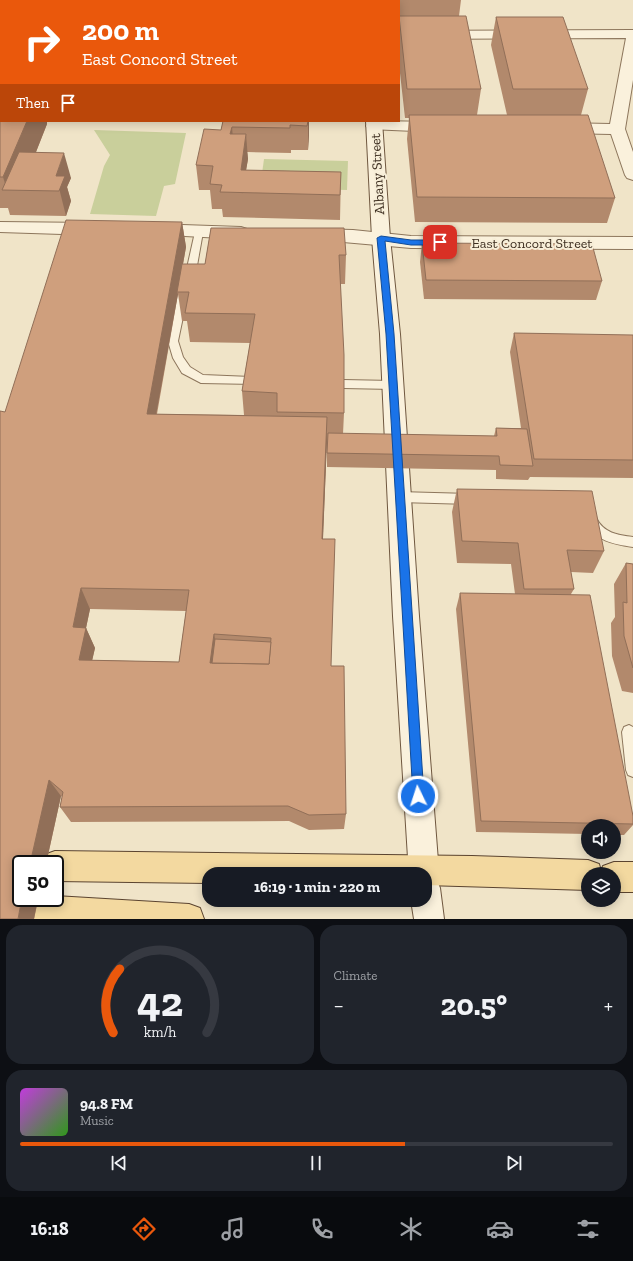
<!DOCTYPE html>
<html lang="en">
<head>
<meta charset="utf-8">
<style>
  body { margin:0; font-family:"Zilla Slab",serif; background:#20242c; color:#f1f3f6; height:100vh; display:flex; flex-direction:column; font-size:15px; white-space:nowrap }
  * { box-sizing:border-box; margin:0 }
  p { font-size:13px; color:#9ea1a6 }
  .icon { flex:none; width:22px; height:22px; fill:none; stroke:currentColor; stroke-width:2; stroke-linecap:round; stroke-linejoin:round }
  .map { position:relative; height:919px; overflow:hidden }
  .details { display:flex; flex-direction:column; gap:6px; padding:6px; background:#0d0f14; flex:1 }
  .details>* { flex:none }
  .guide { position:absolute; left:0px; top:0px; width:400px; height:122px; box-shadow:0 2px 10px #0003; background:#ea580c; color:#fff; overflow:hidden }
  .tools { position:absolute; left:581px; top:819px; display:grid; gap:8px }
  .tools a { display:grid; place-items:center; width:40px; height:40px; border-radius:50%; background:#171b24; box-shadow:0 2px 10px #0003; font-size:20px }
  .speed { position:absolute; left:12px; top:855px; display:flex; gap:8px; font-size:20px; font-weight:700; text-align:center }
  .speed>* { display:grid; place-content:center; width:52px; height:52px; border-radius:50%; background:#171b24; box-shadow:0 2px 10px #0003; line-height:1 }
  .speed .limit { border:2px solid #111; border-radius:6px; background:#fff; color:#111 }
  .pin { position:absolute; display:grid; place-items:center; width:34px; height:34px; color:#fff; margin:-17px; border-radius:8px; box-shadow:0 2px 6px #0006 }
  .me { position:absolute; width:44px; margin:-22px; rotate:356deg; stroke-linejoin:round; filter:drop-shadow(0 0 3px #0008) }
  .turn { display:flex; align-items:center; gap:14px; height:84px; padding:0 16px; font-size:18px }
  .turn .icon { width:52px; height:52px; stroke-width:2.5 }
  .turn b { display:block; font-size:28px; line-height:34px }
  .then { display:flex; align-items:center; height:38px; padding:0 16px; background:#0003; gap:8px; font-size:15px }
  .big { font-size:30px; font-weight:700; line-height:1.1 }
  .details .widget { flex:1; display:flex; flex-direction:column; justify-content:center; gap:6px; min-width:0; padding:0 14px; border-radius:16px; background:#20242c }
  .details .dial { align-items:center; gap:0 }
  .dial svg { height:104px; overflow:visible; fill:none; stroke:#363941; stroke-width:7; stroke-linecap:round; text-anchor:middle }
  .dial text { fill:#f1f3f6; stroke:none }
  .song { display:flex; align-items:center; gap:12px }
  .cover { width:48px; height:48px; border-radius:6px; background:linear-gradient(135deg,hsl(290 70% 55%),hsl(110 70% 35%)) }
  .played { height:4px; border-radius:2px; background:linear-gradient(90deg,#ea580c 65%,#363941 65%) }
  .keys { display:flex; justify-content:space-around; direction:ltr }
  .heat { display:flex; justify-content:space-between; align-items:center; font-size:22px; direction:ltr }
  .details .tiles { flex:1; display:grid; gap:6px; grid-template-columns:1fr 1fr }
  .widget:last-child { grid-column:span 2 }
  .trip { position:absolute; left:202px; top:867px; width:230px; height:40px; border-radius:16px; background:#171b24; box-shadow:0 2px 10px #0003; font-weight:700; line-height:40px; text-align:center }
  .tabs { display:flex; height:64px; justify-content:space-around; align-items:center; background:#090b0e; color:#9ea1a6 }
  .tabs .icon { width:28px; height:28px }
  .tabs .on { color:#ea580c }
  .tabs b { font-size:18px; color:#f1f3f6 }
  .map>svg:first-child { display:block }
  .green { fill:#c9cf9b }
  .lines { fill:none; stroke-linecap:round; stroke-linejoin:round }
  .service-casing { stroke:#8d765c; stroke-width:2 }
  .minor-casing { stroke:#8d765c; stroke-width:2 }
  .secondary-casing { stroke:#6f573f; stroke-width:2 }
  .primary-casing { stroke:#5b4430; stroke-width:2 }
  .service { fill:#faf1dc; fill-rule:evenodd }
  .minor { fill:#faf1dc; fill-rule:evenodd }
  .secondary { fill:#faf1dc; fill-rule:evenodd }
  .primary { fill:#f3d9a0; fill-rule:evenodd }
  .wall { fill:#b2896c; fill-rule:evenodd }
  .shaded-wall { fill:#916f58 }
  .building { fill:#cf9f7d; stroke:#916f58; fill-rule:evenodd }
  .route { fill:#1a73e8; stroke:#114b97 }
  .labels { text-anchor:middle; stroke-width:4; stroke-linejoin:round; paint-order:stroke }
  .street-label { font-size:14px; fill:#3d2e20; stroke:#f7eed8 }
</style>
</head>
<body>
<div class="map">
<svg width="633" height="919" viewBox="0 0 633 919">
  <rect width="100%" height="100%" fill="#f0e4c8"/>
  <g class="green">
    <polygon points="94,130 186,133 175,184 164,186 156,216 90,214 104,166 110,155"/>
    <polygon points="264,159 348,161 347,190 260,188"/>
  </g>
  <g class="lines">
    <defs>
      <g id="service">
        <polygon points="199,229 203,232 195,277 190,280 185,277 195,232"/>
        <polygon points="183,290 188,293 178,341 183,357 190,367 203,375 251,377 255,378 256,381 255,384 201,383 182,373 173,358 168,341 178,293"/>
        <polygon points="343,380 393,381 398,385 393,389 343,388 338,384"/>
        <polygon points="399,492 470,494 474,496 476,499 474,502 470,504 399,502 395,500 393,497 395,494"/>
        <path d="M592 516 596 518C604 533 617 535 633 537V547C613 544 595 541 586 521L588 518Z"/>
        <polygon points="629,725 633,727 633,777 628,775 626,770 622,732 624,727"/>
      </g>
      <g id="minor">
        <polygon points="633,30 633,80 625,129 633,152 633,180 627,178 625,175 611,134 563,133 557,131 555,128 557,125 563,123 610,124 626,38 399,39 399,31"/>
        <polygon points="374,121 438,122 444,124 446,127 444,130 438,132 369,129 366,126 369,123"/>
        <polygon points="0,222 93,223 99,225 102,229 99,233 93,235 0,232"/>
        <polygon points="153,224 241,227 247,229 250,233 247,237 241,239 147,234 144,230 147,226"/>
        <polygon points="315,229 353,230 411,236 633,237 633,249 411,248 309,239 306,235 309,231"/>
      </g>
      <g id="secondary">
        <rect x="361" y="0" width="14" height="1"/>
        <polygon points="366,121 382,121 390,238 400,334 419,616 439,874 437,880 440,888 444,919 414,919 411,900 425,900 425,874 409,874 393,616 380,334 372,238"/>
      </g>
      <g id="primary">
        <polygon points="55,851 472,856 588,860 599,864 601,871 603,866 614,862 633,862 633,892 614,892 614,874 588,874 588,890 425,885 425,874 209,874 209,883 55,881 55,864 41,864 44,855"/>
        <polygon points="55,896 189,904 200,908 204,919 24,919 21,910 25,899 55,898"/>
      </g>
    </defs>
    <use href="#service" class="service-casing"/>
    <use href="#minor" class="minor-casing"/>
    <use href="#secondary" class="secondary-casing"/>
    <use href="#primary" class="primary-casing"/>
    <use href="#service" class="service"/>
    <use href="#minor" class="minor"/>
    <use href="#secondary" class="secondary"/>
    <use href="#primary" class="primary"/>
  </g>
  <g class="wall">
    <polygon points="0,0 30,0 30,1 1,1 1,81 0,81"/>
    <rect x="40" y="0" width="112" height="1"/>
    <rect x="213" y="0" width="19" height="1"/>
    <rect x="239" y="0" width="104" height="1"/>
    <polygon points="392,0 461,0 459,16 481,89 477,115 507,115 491,45 496,17 588,89 581,115 615,198 607,223 415,222 407,139 409,118 405,118 399,64 399,1 392,1"/>
    <polygon points="0,92 1,121 58,121 47,121 47,124 36,152 71,178 67,187 71,201 66,216 10,215 8,208 0,208"/>
    <polygon points="223,121 309,121 309,135 308,150 291,150 291,153 247,152 248,159 246,170 341,172 340,220 223,217 222,209 212,209 210,190 199,190 196,165 221,130"/>
    <path d="M182 222 186 247 183 264H205L211 228 346 255 345 284H340L344 413 343 434 494 436 496 428H521L510 352 514 333 633 337V478L530 477 528 480 496 479V470L327 467V441L323 539 331 666 346 814 344 829 309 830 289 821 71 822 60 807 62 797 61 796 34 919 5 412ZM178 294 182 321H187L190 342 250 343 242 391 244 415 157 414ZM90 609 186 611 179 662 92 660 95 648 86 628Z"/>
    <polygon points="422,243 602,281 596,300 424,299 420,262"/>
    <polygon points="457,489 604,551 593,573 571,572 574,589 571,594 633,816 633,825 624,835 614,835 614,826 588,826 588,834 476,832 456,609 460,593 515,594 511,564 457,563 452,512"/>
    <polygon points="626,563 633,564 633,693 622,691 612,656 611,623 615,617 614,584"/>
  </g>
  <g class="shaded-wall">
    <rect x="17" y="0" width="13" height="1"/>
    <rect x="144" y="0" width="8" height="1"/>
    <polygon points="27,121 47,121 47,124 21,190 7,190 3,177"/>
    <polygon points="308,121 309,121 309,135 308,150"/>
    <polygon points="232,127 234,151 230,134"/>
    <polygon points="246,134 248,159 242,194 241,170"/>
    <polygon points="64,153 71,178 67,187 71,201 66,216 56,176"/>
    <polygon points="182,222 186,247 178,292 177,292 178,294 152,437 147,414"/>
    <polygon points="327,417 327,440 322,561 322,539"/>
    <polygon points="81,588 90,609 86,628 95,648 88,679 79,660 73,627"/>
    <polygon points="214,634 218,654 216,667 210,663"/>
    <polygon points="49,780 61,796 46,864 30,864"/>
    <polygon points="22,898 38,898 34,919 18,919"/>
  </g>
  <g class="building">
    <rect x="259" y="0" width="83" height="1"/>
    <rect x="0" y="7" width="1" height="17"/>
    <polygon points="399,16 466,16 481,89 407,89"/>
    <polygon points="496,17 563,17 588,89 513,89"/>
    <rect x="0" y="46" width="1" height="11"/>
    <polygon points="0,92 1,92 1,121 27,121 3,177 0,177"/>
    <polygon points="409,115 588,115 615,198 417,197"/>
    <polygon points="223,121 308,121 307,126 290,125 290,128 232,127 230,134 246,134 241,170 341,172 340,195 220,192 222,185 210,184 213,166 196,165 204,129 221,130"/>
    <polygon points="19,152 64,153 56,176 65,176 59,191 2,190"/>
    <path d="M66 220 182 222 147 414 327 417 322 539H335L331 666H344L346 814 309 815 288 806 60 807 63 792 49 780 30 864H21V898H22L18 919H0V411L5 412ZM81 588 189 590 179 662 79 660 86 628 73 627ZM214 634 271 638 269 664 210 663Z"/>
    <polygon points="211,228 344,228 346,255 339,255 344,355 344,413 277,412 277,393 242,391 255,314 185,313 189,292 177,292 182,264 205,264"/>
    <polygon points="422,243 592,244 602,281 426,280"/>
    <polygon points="514,333 633,335 633,460 534,459"/>
    <polygon points="496,428 527,429 533,466 500,465 499,456 327,453 328,433 497,436"/>
    <polygon points="457,489 592,491 604,551 567,550 574,589 524,589 518,543 462,541"/>
    <polygon points="626,563 633,564 633,668 624,636 623,602 627,603"/>
    <polygon points="460,593 590,595 633,816 633,824 481,821"/>
    <polygon points="215,639 271,642 269,664 212,663"/>
  </g>
  <polygon class="route" points="381,236 411,240 440,240 443,242 440,245 411,245 385,241 394,334 424,796 423,801 418,802 414,801 413,796 386,334 377,238"/>
  <g class="labels">
    <g class="street-label">
      <text transform="translate(377 174) rotate(-93)" y="5">Albany Street</text>
      <text x="532" y="248">East Concord Street</text>
    </g>
  </g>
</svg>
<div class="tools">
<a><svg class="icon" aria-label="sound" viewBox="0 0 24 24"><path d="M4 9h4l5-4v14l-5-4H4zM17 9q2 3 0 6"/></svg></a>
<a><svg class="icon" aria-label="layers" viewBox="0 0 24 24"><path d="M12 4l9 5-9 5-9-5zM3 14l9 5 9-5"/></svg></a>
</div>
<div class="speed"><div class="limit">50</div></div>
<div class="pin" style="left:440px;top:242px;background:#d93025"><svg class="icon" aria-label="arrive" viewBox="0 0 24 24"><path d="M6 21V4h12l-3 4 3 4H6"/></svg></div>
<svg class="me" style="left:418px;top:796px" viewBox="-20 -20 40 40"><circle r="17" fill="#1a73e8" stroke="#fff" stroke-width="3"/><path d="M0-11L8 9 0 5-8 9z" fill="#fff"/></svg>
<div class="trip">16:19 · 1 min · 220 m</div>
<div class="guide">
<div class="turn"><svg class="icon" aria-label="right" viewBox="0 0 24 24"><path d="M7 20v-9h11M14 6l5 5-5 5"/></svg><div><b>200 m</b>East Concord Street</div></div>
<div class="then">Then<svg class="icon" aria-label="arrive" viewBox="0 0 24 24"><path d="M6 21V4h12l-3 4 3 4H6"/></svg></div>
</div>
</div>
<section class="details">
<div class="tiles">
<div class="widget dial"><svg viewBox="0 0 100 80">
<path d="M14 69A42 42 0 1 1 86 69"/>
<path d="M14 69A42 42 0 0 1 19 20" stroke="#ea580c"/>
<text x="50" y="56" font-size="32" font-weight="700">42</text>
<text x="50" y="72" font-size="11">km/h</text>
</svg></div>
<div class="widget"><p>Climate</p>
<div class="heat"><a>−</a><b class="big">20.5°</b><a>+</a></div>
</div>
<div class="widget">
<div class="song"><i class="cover"></i><div><b>94.8 FM</b><p>Music</p></div></div>
<div class="played"></div>
<div class="keys"><svg class="icon" aria-label="previous" viewBox="0 0 24 24"><path d="M18 5L8 12l10 7zM5 5v14"/></svg><svg class="icon" aria-label="pause" viewBox="0 0 24 24"><path d="M8 5v14M16 5v14"/></svg><svg class="icon" aria-label="next" viewBox="0 0 24 24"><path d="M6 5l10 7-10 7zM19 5v14"/></svg></div>
</div>
</div>
</section>
<nav class="tabs">
<b>16:18</b>
<svg class="icon on" aria-label="directions" viewBox="0 0 24 24"><path d="M12 3l9 9-9 9-9-9zM9 14v-3h6M13 9l2 2-2 2"/></svg>
<svg class="icon" aria-label="music" viewBox="0 0 24 24"><path d="M9 18V5l10-2v13"/><circle cx="6" cy="18" r="3"/><circle cx="16" cy="16" r="3"/></svg>
<svg class="icon" aria-label="phone" viewBox="0 0 24 24"><path d="M5 4h4l2 5-3 2q2 4 5 5l2-3 5 2v4C11 20 4 13 5 4z"/></svg>
<svg class="icon" aria-label="climate" viewBox="0 0 24 24"><path d="M12 3v18M4 7l16 10M4 17L20 7"/></svg>
<svg class="icon" aria-label="car" viewBox="0 0 24 24"><path d="M5 17H2v-5l4-1 3-4h7l3 4 3 1v5h-3M9 17h6M6 11h13"/><circle cx="7" cy="17" r="2"/><circle cx="17" cy="17" r="2"/></svg>
<svg class="icon" aria-label="filters" viewBox="0 0 24 24"><path d="M4 7h16M4 17h16"/><circle cx="9" cy="7" r="2"/><circle cx="15" cy="17" r="2"/></svg>
</nav>
</body>
</html>
